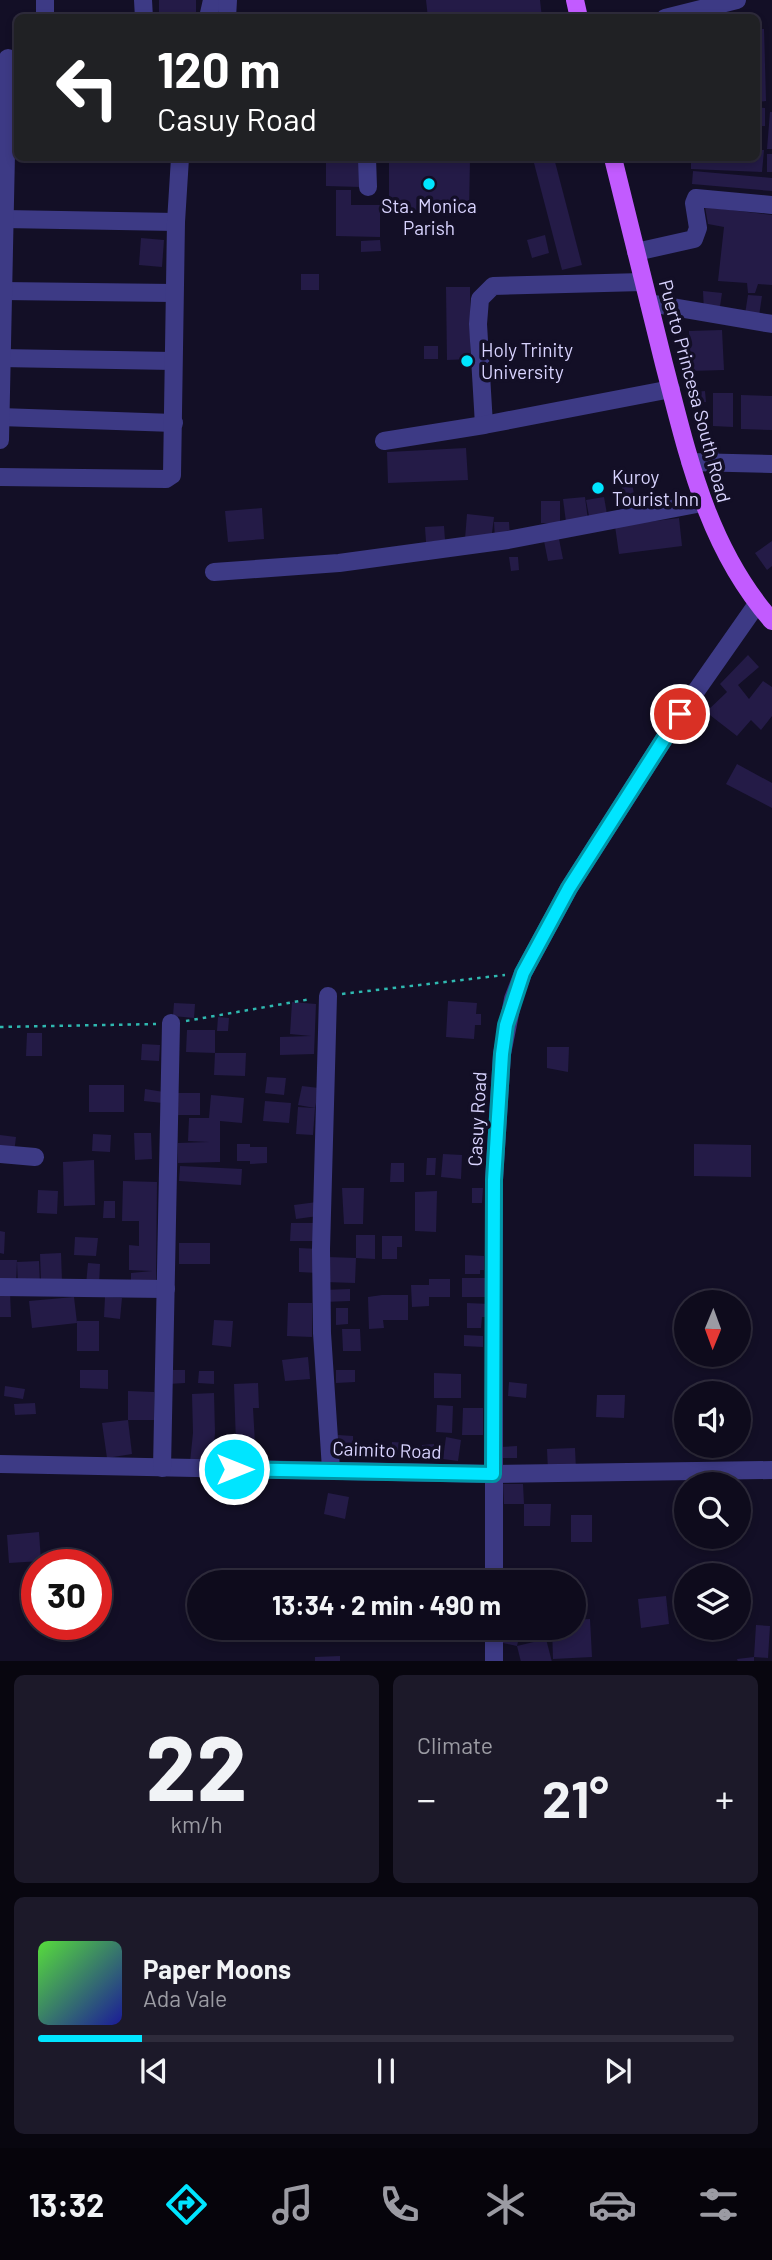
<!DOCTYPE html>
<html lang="en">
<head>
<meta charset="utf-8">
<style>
  body { margin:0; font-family:Barlow,sans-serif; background:#1c1929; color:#f1f3f6; height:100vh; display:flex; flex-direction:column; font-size:26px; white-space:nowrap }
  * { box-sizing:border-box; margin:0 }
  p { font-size:23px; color:#9b9ba3 }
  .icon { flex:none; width:38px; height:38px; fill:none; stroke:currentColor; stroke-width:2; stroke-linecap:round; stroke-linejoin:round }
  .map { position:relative; height:1661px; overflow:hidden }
  .side { display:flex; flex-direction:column; gap:14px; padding:14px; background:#08060f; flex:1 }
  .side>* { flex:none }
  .top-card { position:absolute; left:14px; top:14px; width:746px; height:147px; border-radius:10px; box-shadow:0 4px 10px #0003,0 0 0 2px #2e2b3b; background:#202124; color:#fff; overflow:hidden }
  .needle { width:46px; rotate:181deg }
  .buttons { position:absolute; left:674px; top:1290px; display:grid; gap:14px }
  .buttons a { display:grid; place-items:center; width:77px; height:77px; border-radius:50%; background:#0e0b1c; box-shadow:0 4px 10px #0003,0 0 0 2px #2e2b3b; font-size:35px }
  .speed { position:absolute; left:21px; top:1549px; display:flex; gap:14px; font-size:35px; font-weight:700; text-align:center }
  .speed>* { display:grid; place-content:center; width:91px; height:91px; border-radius:50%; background:#0e0b1c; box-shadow:0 4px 10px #0003,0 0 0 2px #2e2b3b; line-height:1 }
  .speed .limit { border:10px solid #d22; background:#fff; color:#111 }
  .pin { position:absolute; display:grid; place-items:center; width:60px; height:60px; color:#fff; margin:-30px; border:4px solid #fff; border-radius:50%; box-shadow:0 2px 7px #0007 }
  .me { position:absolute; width:77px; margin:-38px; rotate:90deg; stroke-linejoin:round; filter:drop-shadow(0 0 5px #0008) }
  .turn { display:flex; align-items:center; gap:24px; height:147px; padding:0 28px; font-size:32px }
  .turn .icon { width:91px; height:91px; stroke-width:2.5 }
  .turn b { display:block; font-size:49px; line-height:60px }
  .big { font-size:52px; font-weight:700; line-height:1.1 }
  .side .tile { flex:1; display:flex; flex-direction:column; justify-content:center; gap:10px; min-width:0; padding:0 24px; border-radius:10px; background:#1c1929 }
  .side .dial { align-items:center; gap:0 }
  .dial b { font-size:91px; line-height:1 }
  .song { display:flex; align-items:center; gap:21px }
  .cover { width:84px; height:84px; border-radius:10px; background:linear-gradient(135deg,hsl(110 70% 55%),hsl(240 70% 35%)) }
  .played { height:7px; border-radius:4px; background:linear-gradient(90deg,#00e5ff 15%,#2e2b3b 15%) }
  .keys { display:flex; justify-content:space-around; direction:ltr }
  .heat { display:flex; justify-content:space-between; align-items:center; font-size:38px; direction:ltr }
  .side .tiles { flex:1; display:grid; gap:14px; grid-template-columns:1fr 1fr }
  .tile:last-child { grid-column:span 2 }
  .trip { position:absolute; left:187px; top:1570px; width:399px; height:70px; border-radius:35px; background:#0e0b1c; box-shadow:0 4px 10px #0003,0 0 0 2px #2e2b3b; font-weight:700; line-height:70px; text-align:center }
  .dock { display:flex; height:112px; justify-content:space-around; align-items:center; background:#06040b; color:#9b9ba3 }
  .dock .icon { width:49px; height:49px }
  .dock .selected { color:#00e5ff }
  .dock b { font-size:32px; color:#f1f3f6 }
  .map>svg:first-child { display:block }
  .building { fill:#241b47 }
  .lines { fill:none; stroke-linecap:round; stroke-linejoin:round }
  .path { stroke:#2fb8b0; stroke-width:2.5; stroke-dasharray:3.5 5; stroke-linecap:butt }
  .minor { stroke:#3d3a85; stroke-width:18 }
  .major { stroke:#c25bff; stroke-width:18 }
  .route-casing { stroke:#0095a6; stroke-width:18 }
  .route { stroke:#00e5ff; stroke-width:12 }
  .poi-dot { fill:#00e5ff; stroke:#130f26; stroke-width:2.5 }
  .labels { text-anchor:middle; stroke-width:7; stroke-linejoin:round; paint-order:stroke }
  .poi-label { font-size:19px; fill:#d9d4ff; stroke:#130f26; text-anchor:start }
  .street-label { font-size:19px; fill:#d9d4ff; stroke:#130f26 }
</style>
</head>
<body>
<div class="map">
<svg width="772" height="1662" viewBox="0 0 772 1662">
  <rect width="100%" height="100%" fill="#130f26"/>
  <g class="building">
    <rect x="159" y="0" width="37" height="18"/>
    <polygon points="426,0 540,0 542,18 428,18"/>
    <polygon points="96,14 129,15 129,18 96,18"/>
    <polygon points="756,29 764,29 766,101 756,102"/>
    <polygon points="756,107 765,108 765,126 756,126"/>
    <polygon points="770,112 772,112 772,149 767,149"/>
    <polygon points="756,150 764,150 762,172 691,169 691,158 756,158"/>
    <rect x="767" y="154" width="5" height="18"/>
    <polygon points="326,158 361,158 361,187 326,186"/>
    <polygon points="389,158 470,158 469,211 389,210"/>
    <polygon points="554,158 582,265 562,270 534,163"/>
    <polygon points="693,171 772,178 772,191 692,184"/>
    <polygon points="336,190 351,190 351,205 380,205 380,237 336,236"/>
    <polygon points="705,207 772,215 772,285 758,284 755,293 748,293 747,283 718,281 724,227 708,224"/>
    <polygon points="545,235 549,253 532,258 527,240"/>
    <polygon points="141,238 164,240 162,267 139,265"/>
    <polygon points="380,240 381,251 361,252 361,241"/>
    <rect x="301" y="274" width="18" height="16"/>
    <polygon points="446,287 470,287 470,359 447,360"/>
    <polygon points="703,291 722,293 719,313 704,312"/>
    <polygon points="748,295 762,296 759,316 745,314"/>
    <polygon points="722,330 724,370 690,371 689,331"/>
    <rect x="424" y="346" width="14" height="13"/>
    <polygon points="685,357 690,371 683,374 677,360"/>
    <polygon points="705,391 706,402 696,403 695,392"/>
    <polygon points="713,393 733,393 733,427 713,426"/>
    <polygon points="741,395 772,396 772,430 741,429"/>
    <polygon points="717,440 719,456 705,457 702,441"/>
    <polygon points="466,448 468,480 388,483 387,452"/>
    <polygon points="632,482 634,495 624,497 621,484"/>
    <polygon points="585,497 588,520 566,522 563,499"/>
    <polygon points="604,497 607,514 589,516 586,500"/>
    <rect x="541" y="501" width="19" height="22"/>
    <polygon points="262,508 264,539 228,542 225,511"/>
    <polygon points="467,514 494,517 491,541 465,539"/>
    <polygon points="679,518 682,546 619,554 615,526"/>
    <polygon points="494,522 509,522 510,539 495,540"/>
    <polygon points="444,526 445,540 426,542 425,527"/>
    <polygon points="559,539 563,559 548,561 544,541"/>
    <polygon points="772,541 772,566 767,570 755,553"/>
    <polygon points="509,557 518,557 519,570 511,571"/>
    <polygon points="748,655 759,667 738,685 749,699 763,681 772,687 772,716 761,730 751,720 737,736 706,712 727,692 720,684"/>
    <polygon points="737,764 772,783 772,808 726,784"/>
    <polygon points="448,1001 477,1003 476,1014 481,1014 481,1025 475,1025 474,1039 446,1037"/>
    <polygon points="292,1002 316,1004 314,1054 280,1055 280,1037 311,1036 290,1034"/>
    <polygon points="174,1003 195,1004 194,1018 173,1016"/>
    <polygon points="218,1017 229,1018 228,1031 217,1031"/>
    <polygon points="187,1030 215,1030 215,1053 246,1053 245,1076 214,1075 215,1053 186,1052"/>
    <polygon points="27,1033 42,1033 42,1056 26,1056"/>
    <polygon points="142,1044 160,1045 159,1061 141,1060"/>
    <polygon points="547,1047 569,1047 568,1072 547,1068"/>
    <polygon points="267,1077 286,1078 284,1095 265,1093"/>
    <rect x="89" y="1085" width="35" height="27"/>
    <polygon points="302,1086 319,1088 315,1108 298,1105"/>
    <polygon points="145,1089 164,1092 163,1103 144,1101"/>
    <rect x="176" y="1093" width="24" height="22"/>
    <polygon points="211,1095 244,1098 242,1123 220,1121 220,1162 178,1163 178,1143 209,1142 188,1141 189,1118 209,1118"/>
    <polygon points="265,1101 291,1103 289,1123 263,1121"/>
    <polygon points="298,1107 315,1108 313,1135 296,1134"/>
    <polygon points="134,1133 151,1133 152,1159 135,1160"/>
    <polygon points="93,1134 111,1135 110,1152 92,1151"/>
    <polygon points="0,1135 16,1137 14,1153 0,1152"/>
    <polygon points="237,1144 250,1144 250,1147 267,1147 267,1163 250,1164 250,1161 237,1161"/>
    <polygon points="694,1144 751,1145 751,1177 694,1176"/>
    <polygon points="443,1154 462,1155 461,1179 441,1177"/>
    <polygon points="427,1158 436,1158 435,1175 426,1175"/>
    <polygon points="94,1160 95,1205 64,1206 63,1162"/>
    <polygon points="391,1163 404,1163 404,1182 390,1182"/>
    <polygon points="180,1166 242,1169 241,1185 179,1181"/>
    <polygon points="123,1181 157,1182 156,1281 131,1282 131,1273 152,1271 129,1270 129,1245 139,1246 139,1221 122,1221"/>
    <polygon points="342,1188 364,1188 363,1224 344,1224"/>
    <polygon points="472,1188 483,1188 482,1203 472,1203"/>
    <polygon points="38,1190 58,1191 57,1214 37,1213"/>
    <polygon points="437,1191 436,1232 415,1231 415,1192"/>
    <polygon points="104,1201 115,1201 115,1218 103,1218"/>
    <polygon points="317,1202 318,1216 296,1219 294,1205"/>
    <polygon points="291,1223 314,1223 314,1241 290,1241"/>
    <polygon points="0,1231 5,1232 4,1254 0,1253"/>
    <polygon points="356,1235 375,1235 375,1259 356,1258 355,1283 326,1282 328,1257 356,1258"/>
    <polygon points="382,1236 402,1236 402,1247 397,1247 397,1259 382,1259"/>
    <polygon points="75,1237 98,1238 96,1256 74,1255"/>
    <rect x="179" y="1243" width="31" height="21"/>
    <polygon points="299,1248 318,1249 318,1273 299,1272"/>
    <polygon points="61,1253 62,1281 41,1281 40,1254"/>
    <polygon points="465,1255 484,1256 484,1270 480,1270 480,1274 465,1274"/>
    <polygon points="0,1260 17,1260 16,1285 0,1284"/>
    <polygon points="39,1261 40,1285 18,1286 17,1262"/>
    <polygon points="88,1263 100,1264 99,1286 86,1285"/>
    <polygon points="462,1278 488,1278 487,1297 462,1297"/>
    <polygon points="429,1279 450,1279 450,1297 429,1297 429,1306 412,1307 411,1285 429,1285"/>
    <polygon points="350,1289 350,1301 323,1302 323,1290"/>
    <polygon points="0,1292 10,1292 11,1317 0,1317"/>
    <polygon points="382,1295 408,1295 408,1320 383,1320 384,1328 369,1329 368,1297"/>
    <polygon points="74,1297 77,1323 32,1328 29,1301"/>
    <polygon points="105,1297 122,1298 120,1319 104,1317"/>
    <polygon points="288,1303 312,1303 312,1337 287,1336"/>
    <polygon points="467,1303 490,1304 490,1317 482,1317 481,1328 467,1328"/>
    <polygon points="336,1308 348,1308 348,1324 336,1325"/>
    <polygon points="214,1320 233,1321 231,1347 212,1345"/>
    <rect x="77" y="1321" width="22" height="30"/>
    <polygon points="342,1329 360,1329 361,1351 343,1351"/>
    <polygon points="464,1335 483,1336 483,1347 464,1346"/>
    <polygon points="308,1357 310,1379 285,1381 282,1360"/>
    <polygon points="80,1370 108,1370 108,1389 80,1388"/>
    <polygon points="168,1370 185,1370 185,1383 168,1384"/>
    <polygon points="336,1370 355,1370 355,1382 336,1383"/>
    <polygon points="199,1371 214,1371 214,1384 198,1383"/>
    <polygon points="434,1373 461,1374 461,1398 434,1398"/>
    <polygon points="509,1382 527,1384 526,1398 508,1396"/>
    <polygon points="258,1383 259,1408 253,1408 255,1444 236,1444 234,1384"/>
    <polygon points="5,1386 25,1389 23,1399 4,1396"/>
    <polygon points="128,1391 154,1392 154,1420 128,1420"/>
    <polygon points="214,1393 215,1433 212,1464 190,1462 193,1433 192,1394"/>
    <polygon points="597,1395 625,1395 624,1418 596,1417"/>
    <polygon points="35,1403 36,1414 15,1415 14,1404"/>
    <polygon points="437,1405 453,1406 452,1433 436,1432"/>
    <polygon points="463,1408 483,1408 483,1435 462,1435"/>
    <polygon points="128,1420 132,1454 107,1458 102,1423"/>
    <polygon points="338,1435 353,1436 353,1448 337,1447"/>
    <polygon points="446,1437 461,1440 458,1461 443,1459"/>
    <polygon points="392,1442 409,1443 409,1455 392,1454"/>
    <polygon points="434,1444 435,1458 423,1459 422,1445"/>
    <polygon points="517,1446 517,1458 501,1458 500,1447"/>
    <polygon points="575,1448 576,1470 548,1471 547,1449"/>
    <polygon points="503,1484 523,1484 524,1504 551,1504 550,1526 524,1526 524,1504 504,1504"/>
    <polygon points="328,1493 349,1497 345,1519 324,1514"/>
    <rect x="571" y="1515" width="21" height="27"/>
    <polygon points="39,1532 41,1561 9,1563 7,1535"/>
    <polygon points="666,1596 669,1624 641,1628 638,1599"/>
    <polygon points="590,1619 592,1657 553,1659 552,1628 574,1628 574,1620"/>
    <polygon points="756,1625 770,1626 768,1658 754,1657 754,1662 738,1662 737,1659 754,1657"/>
    <polygon points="501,1628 521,1628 517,1646 498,1642"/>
    <polygon points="546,1639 552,1662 521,1662 517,1646"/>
    <polygon points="340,1656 340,1662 315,1662 315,1657"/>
  </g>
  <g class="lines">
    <g class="path">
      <polyline points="342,994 505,975"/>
      <polyline points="186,1021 311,999"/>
      <polyline points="0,1027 156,1024"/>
    </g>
    <g class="minor">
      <polyline points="143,0 144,18"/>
      <polyline points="45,18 45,0"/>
      <polyline points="208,18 212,0"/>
      <polyline points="227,18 228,0"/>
      <polyline points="665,18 737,0"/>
      <polyline points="367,158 368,187"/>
      <polyline points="4,219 176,222"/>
      <polyline points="636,252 694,239 698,228 694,203 696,198 772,205"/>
      <polyline points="2,291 174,293"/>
      <polyline points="649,303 772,324"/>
      <polyline points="0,358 173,361"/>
      <polyline points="0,417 174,423"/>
      <polyline points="484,425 478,324 480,299 493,286 643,282"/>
      <polyline points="0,440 8,58"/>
      <polyline points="384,441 484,425 671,389"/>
      <polyline points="690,462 772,464"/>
      <polyline points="0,477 166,479 172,475 176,222 180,158"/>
      <polyline points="214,572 339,563 508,540 702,503"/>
      <polyline points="328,996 321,1249 322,1333 331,1469"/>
      <polyline points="0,1154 35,1157"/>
      <polyline points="0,1287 166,1289"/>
      <polyline points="0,1464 493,1474 772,1470"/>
      <polyline points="162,1468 171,1023"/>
      <polyline points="494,1582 494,1180 502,1054 513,999 523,973 569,888 680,714 757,604"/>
      <polyline points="494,1628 494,1662"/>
    </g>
    <g class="major">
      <polyline points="575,0 579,18"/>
      <path d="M613 158C630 226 647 295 664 364 688 456 707 547 772 621"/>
    </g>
  </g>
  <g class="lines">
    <defs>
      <polyline id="route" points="234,1469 493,1474 494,1180 502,1054 506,1025 523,973 569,888 680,714"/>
    </defs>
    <use href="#route" class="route-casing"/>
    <use href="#route" class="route"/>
  </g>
  <g class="poi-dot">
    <circle cx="429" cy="184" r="7"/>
    <circle cx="467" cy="361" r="7"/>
    <circle cx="598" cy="488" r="7"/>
  </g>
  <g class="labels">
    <g class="poi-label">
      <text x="429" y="213" text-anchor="middle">Sta. Monica<tspan x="429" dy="22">Parish</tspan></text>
      <text x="481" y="357">Holy Trinity<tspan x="481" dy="22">University</tspan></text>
      <text x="612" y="484">Kuroy<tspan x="612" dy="22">Tourist Inn</tspan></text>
    </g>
    <g class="street-label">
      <text transform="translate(695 391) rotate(75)" y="7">Puerto Princesa South Road</text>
      <text transform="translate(477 1119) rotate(-87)" y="7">Casuy Road</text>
      <text transform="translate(387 1450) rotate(2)" y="7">Caimito Road</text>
    </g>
  </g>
</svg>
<div class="buttons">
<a><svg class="needle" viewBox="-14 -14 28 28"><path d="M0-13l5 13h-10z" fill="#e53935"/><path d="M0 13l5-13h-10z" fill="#9b9ba3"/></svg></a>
<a><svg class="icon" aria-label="sound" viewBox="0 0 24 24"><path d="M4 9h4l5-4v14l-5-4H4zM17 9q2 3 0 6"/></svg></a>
<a><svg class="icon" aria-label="search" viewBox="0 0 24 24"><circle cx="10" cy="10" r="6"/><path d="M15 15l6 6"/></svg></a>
<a><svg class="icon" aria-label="layers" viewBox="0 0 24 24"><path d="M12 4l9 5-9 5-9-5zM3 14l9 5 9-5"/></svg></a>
</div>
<div class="speed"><div class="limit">30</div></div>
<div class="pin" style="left:680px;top:714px;background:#d93025"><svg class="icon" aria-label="arrive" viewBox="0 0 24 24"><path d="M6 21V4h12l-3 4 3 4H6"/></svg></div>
<svg class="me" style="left:234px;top:1469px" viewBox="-20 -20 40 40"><circle r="17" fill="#00e5ff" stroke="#fff" stroke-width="3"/><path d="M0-11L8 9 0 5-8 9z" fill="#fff"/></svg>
<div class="trip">13:34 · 2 min · 490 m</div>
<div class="top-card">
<div class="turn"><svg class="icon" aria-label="left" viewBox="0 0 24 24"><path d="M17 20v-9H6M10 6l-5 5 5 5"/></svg><div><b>120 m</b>Casuy Road</div></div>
</div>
</div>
<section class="side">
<div class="tiles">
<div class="tile dial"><b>22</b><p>km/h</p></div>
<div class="tile"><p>Climate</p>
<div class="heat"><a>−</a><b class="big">21°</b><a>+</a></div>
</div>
<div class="tile">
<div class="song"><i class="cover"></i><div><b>Paper Moons</b><p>Ada Vale</p></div></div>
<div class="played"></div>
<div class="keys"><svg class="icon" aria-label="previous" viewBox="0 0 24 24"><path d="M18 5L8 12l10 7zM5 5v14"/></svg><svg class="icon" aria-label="pause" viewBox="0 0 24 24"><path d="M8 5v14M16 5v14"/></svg><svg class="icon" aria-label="next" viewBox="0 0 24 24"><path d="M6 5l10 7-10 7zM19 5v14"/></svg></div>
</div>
</div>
</section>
<nav class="dock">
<b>13:32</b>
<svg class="icon selected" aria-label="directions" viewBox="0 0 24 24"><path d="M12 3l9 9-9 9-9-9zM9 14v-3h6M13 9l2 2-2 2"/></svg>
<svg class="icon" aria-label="music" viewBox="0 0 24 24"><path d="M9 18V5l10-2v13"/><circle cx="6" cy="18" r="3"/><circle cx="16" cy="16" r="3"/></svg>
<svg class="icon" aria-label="phone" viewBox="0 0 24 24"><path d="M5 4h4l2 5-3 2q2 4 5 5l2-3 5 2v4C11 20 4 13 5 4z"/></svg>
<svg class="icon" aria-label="climate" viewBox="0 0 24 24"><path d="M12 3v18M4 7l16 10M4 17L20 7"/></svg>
<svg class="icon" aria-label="car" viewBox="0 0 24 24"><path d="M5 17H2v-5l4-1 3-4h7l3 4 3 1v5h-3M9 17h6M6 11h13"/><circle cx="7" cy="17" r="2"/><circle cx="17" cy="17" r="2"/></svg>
<svg class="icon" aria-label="filters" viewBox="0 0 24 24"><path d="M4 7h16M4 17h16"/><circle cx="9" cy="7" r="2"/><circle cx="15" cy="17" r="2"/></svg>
</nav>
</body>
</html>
